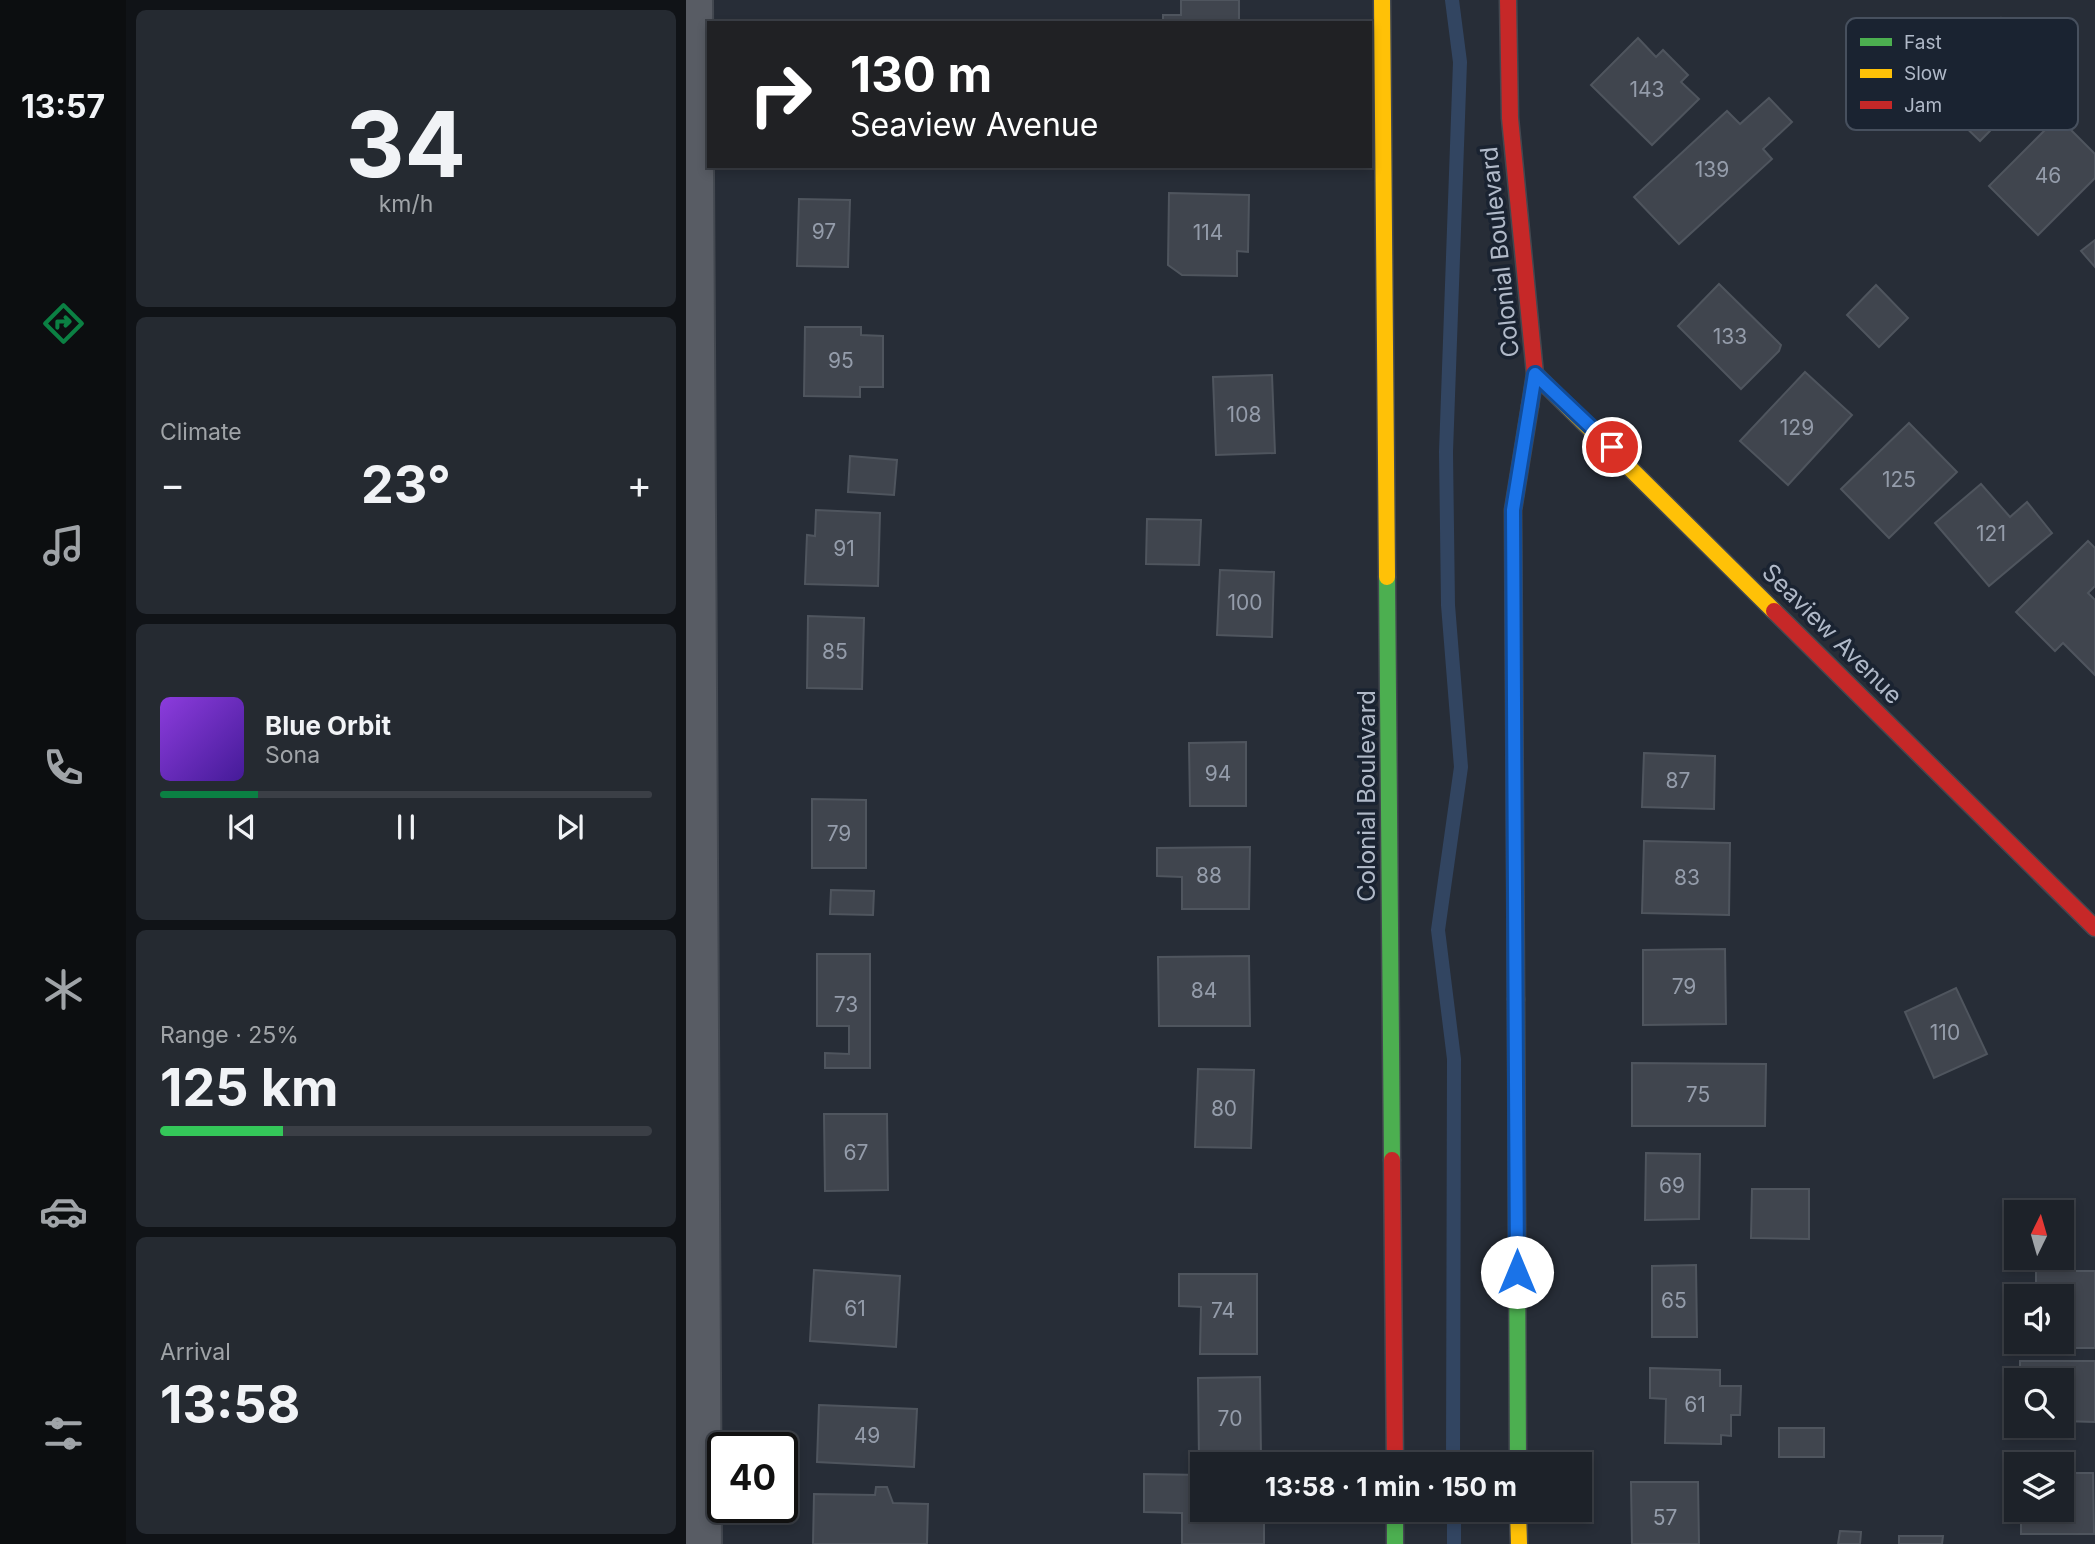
<!DOCTYPE html>
<html lang="en">
<head>
<meta charset="utf-8">
<style>
  body { margin:0; font-family:Inter,sans-serif; background:#252a31; color:#f1f3f6; height:100vh; display:flex; flex-direction:column; font-size:26px; white-space:nowrap }
  * { box-sizing:border-box; margin:0 }
  p { font-size:23px; color:#a0a4a8 }
  .icon { flex:none; width:38px; height:38px; fill:none; stroke:currentColor; stroke-width:2; stroke-linecap:round; stroke-linejoin:round }
  .map { position:relative; flex:1; overflow:hidden }
  .side { display:flex; flex-direction:column; gap:10px; padding:10px; background:#101317; width:560px }
  .side>* { flex:none }
  .hud { position:absolute; left:21px; top:21px; width:665px; height:147px; border-radius:0px; box-shadow:0 4px 10px #0003,0 0 0 2px #3b3f46; background:#202124; color:#fff; overflow:hidden }
  .needle { width:46px; rotate:5deg }
  .tools { position:absolute; left:1318px; top:1200px; display:grid; gap:14px }
  .tools a { display:grid; place-items:center; width:70px; height:70px; border-radius:0px; background:#1d2229; box-shadow:0 4px 10px #0003,0 0 0 2px #3b3f46; font-size:35px }
  .speed { position:absolute; left:21px; top:1432px; display:flex; gap:14px; font-size:35px; font-weight:700; text-align:center }
  .speed>* { display:grid; place-content:center; width:91px; height:91px; border-radius:50%; background:#1d2229; box-shadow:0 4px 10px #0003,0 0 0 2px #3b3f46; line-height:1 }
  .speed .limit { border:4px solid #111; border-radius:10px; background:#fff; color:#111 }
  .pin { position:absolute; display:grid; place-items:center; width:60px; height:60px; color:#fff; margin:-30px; border:4px solid #fff; border-radius:50%; box-shadow:0 2px 7px #0007 }
  .me { position:absolute; width:77px; margin:-38px; rotate:0deg; stroke-linejoin:round; filter:drop-shadow(0 0 5px #0008) }
  .turn { display:flex; align-items:center; gap:24px; height:147px; padding:0 28px; font-size:32px }
  .turn .icon { width:91px; height:91px; stroke-width:2.5 }
  .turn b { display:block; font-size:49px; line-height:60px }
  .big { font-size:52px; font-weight:700; line-height:1.1 }
  .side .widget { flex:1; display:flex; flex-direction:column; justify-content:center; gap:10px; min-width:0; padding:0 24px; border-radius:10px; background:#252a31 }
  .side .dial { align-items:center; gap:0 }
  .dial b { font-size:91px; line-height:1 }
  .song { display:flex; align-items:center; gap:21px }
  .cover { width:84px; height:84px; border-radius:10px; background:linear-gradient(135deg,hsl(270 70% 55%),hsl(260 70% 35%)) }
  .played { height:7px; border-radius:4px; background:linear-gradient(90deg,#0b8043 20%,#3b3f46 20%) }
  .keys { display:flex; justify-content:space-around; direction:ltr }
  .heat { display:flex; justify-content:space-between; align-items:center; font-size:38px; direction:ltr }
  .charge { height:10px; border-radius:5px; background:linear-gradient(90deg,#34c759 25%,#3b3f46 0) }
  .trip { position:absolute; left:504px; top:1452px; width:402px; height:70px; border-radius:0px; background:#1d2229; box-shadow:0 4px 10px #0003,0 0 0 2px #3b3f46; font-weight:700; line-height:70px; text-align:center }
  main { display:flex; flex:1; min-height:0 }
  .dock { display:flex; flex-direction:column; width:126px; justify-content:space-around; align-items:center; background:#0c0e10; color:#a0a4a8 }
  .dock .icon { width:49px; height:49px }
  .dock .selected { color:#0b8043 }
  .dock b { font-size:32px; color:#f1f3f6 }
  .map>svg:first-child { display:block }
  .lines { fill:none; stroke-linecap:round; stroke-linejoin:round }
  .stream { stroke:#324561; stroke-width:14 }
  .building { fill:#40454e; stroke:#4f555e; stroke-width:2 }
  .street-casing { stroke:#434850; stroke-width:42 }
  .fast-casing { stroke:#434850; stroke-width:19 }
  .slow-casing { stroke:#434850; stroke-width:19 }
  .jam-casing { stroke:#434850; stroke-width:19 }
  .street { stroke:#585c64; stroke-width:38 }
  .fast { stroke:#4caf50; stroke-width:16 }
  .slow { stroke:#ffc107; stroke-width:16 }
  .jam { stroke:#c62828; stroke-width:16 }
  .route-casing { stroke:#114b97; stroke-width:18 }
  .route { stroke:#1a73e8; stroke-width:12 }
  .labels { text-anchor:middle; stroke-width:7; stroke-linejoin:round; paint-order:stroke }
  .number-label { font-size:21px; fill:#949caa }
  .street-label { font-size:24px; fill:#b0b9c8; stroke:#1a2331 }
  .key { fill:#1a2331; stroke:#47505e; stroke-width:2 }
  .key-label { font-size:19px; fill:#b0b9c8 }
</style>
</head>
<body>
<main>
<nav class="dock">
<b>13:57</b>
<svg class="icon selected" aria-label="directions" viewBox="0 0 24 24"><path d="M12 3l9 9-9 9-9-9zM9 14v-3h6M13 9l2 2-2 2"/></svg>
<svg class="icon" aria-label="music" viewBox="0 0 24 24"><path d="M9 18V5l10-2v13"/><circle cx="6" cy="18" r="3"/><circle cx="16" cy="16" r="3"/></svg>
<svg class="icon" aria-label="phone" viewBox="0 0 24 24"><path d="M5 4h4l2 5-3 2q2 4 5 5l2-3 5 2v4C11 20 4 13 5 4z"/></svg>
<svg class="icon" aria-label="climate" viewBox="0 0 24 24"><path d="M12 3v18M4 7l16 10M4 17L20 7"/></svg>
<svg class="icon" aria-label="car" viewBox="0 0 24 24"><path d="M5 17H2v-5l4-1 3-4h7l3 4 3 1v5h-3M9 17h6M6 11h13"/><circle cx="7" cy="17" r="2"/><circle cx="17" cy="17" r="2"/></svg>
<svg class="icon" aria-label="filters" viewBox="0 0 24 24"><path d="M4 7h16M4 17h16"/><circle cx="9" cy="7" r="2"/><circle cx="15" cy="17" r="2"/></svg>
</nav>
<section class="side">
<div class="widget dial"><b>34</b><p>km/h</p></div>
<div class="widget"><p>Climate</p>
<div class="heat"><a>−</a><b class="big">23°</b><a>+</a></div>
</div>
<div class="widget">
<div class="song"><i class="cover"></i><div><b>Blue Orbit</b><p>Sona</p></div></div>
<div class="played"></div>
<div class="keys"><svg class="icon" aria-label="previous" viewBox="0 0 24 24"><path d="M18 5L8 12l10 7zM5 5v14"/></svg><svg class="icon" aria-label="pause" viewBox="0 0 24 24"><path d="M8 5v14M16 5v14"/></svg><svg class="icon" aria-label="next" viewBox="0 0 24 24"><path d="M6 5l10 7-10 7zM19 5v14"/></svg></div>
</div>
<div class="widget"><p>Range · 25%</p><b class="big">125 km</b><div class="charge"></div></div>
<div class="widget"><p>Arrival</p><b class="big">13:58</b></div>
</section>
<div class="map">
<svg width="1409" height="1544" viewBox="0 0 1409 1544">
  <rect width="100%" height="100%" fill="#272d37"/>
  <g class="lines">
    <g class="stream">
      <polyline points="766,0 774,62 760,452 762,605 775,767 752,930 768,1059 767,1465"/>
      <polyline points="768,1510 768,1544"/>
    </g>
  </g>
  <g class="building">
    <polygon points="495,0 553,0 553,23 477,23 477,15 495,15"/>
    <polygon points="1315,18 1366,68 1294,141 1243,92"/>
    <polygon points="952,38 970,57 977,50 1002,75 995,82 1013,99 966,145 905,85"/>
    <polygon points="1083,98 1106,122 1077,149 1086,159 993,244 948,197 1041,111 1054,124"/>
    <polygon points="1372,117 1409,154 1409,178 1352,235 1303,186"/>
    <polygon points="483,193 563,195 562,252 551,251 551,276 496,275 482,265"/>
    <polygon points="113,199 164,200 162,267 111,266"/>
    <polygon points="1409,240 1409,267 1395,251"/>
    <polygon points="1033,284 1095,345 1093,351 1055,389 992,326"/>
    <polygon points="1190,285 1222,318 1193,347 1161,315"/>
    <polygon points="119,327 175,327 175,335 197,336 197,387 174,387 174,397 118,396"/>
    <polygon points="1119,372 1166,415 1102,485 1054,441"/>
    <polygon points="586,375 589,453 530,455 527,377"/>
    <polygon points="1223,423 1271,472 1203,538 1155,489"/>
    <polygon points="164,456 211,460 208,495 162,492"/>
    <polygon points="1295,484 1324,517 1341,502 1366,533 1303,586 1249,523"/>
    <polygon points="130,510 194,513 192,586 119,584 121,535 129,536"/>
    <polygon points="461,519 515,520 513,565 460,564"/>
    <polygon points="1402,541 1409,548 1409,586 1402,593 1409,600 1409,675 1377,643 1369,651 1330,612"/>
    <polygon points="534,570 588,572 586,637 531,635"/>
    <polygon points="122,616 178,618 176,689 121,688"/>
    <polygon points="560,742 560,806 504,806 503,743"/>
    <polygon points="958,753 1029,756 1028,809 956,807"/>
    <polygon points="126,799 180,800 180,868 126,868"/>
    <polygon points="958,841 1044,843 1043,915 956,913"/>
    <polygon points="564,847 563,909 496,909 496,877 471,876 471,848"/>
    <polygon points="145,890 188,891 187,915 144,914"/>
    <polygon points="1039,949 1040,1024 957,1025 957,950"/>
    <polygon points="131,954 184,954 184,1068 139,1068 139,1053 163,1054 163,1026 131,1026"/>
    <polygon points="563,956 564,1026 473,1026 472,957"/>
    <polygon points="1270,988 1301,1054 1248,1078 1219,1012"/>
    <polygon points="946,1063 1080,1064 1079,1126 946,1126"/>
    <polygon points="512,1069 568,1070 565,1148 509,1147"/>
    <polygon points="138,1114 201,1114 202,1190 139,1191"/>
    <polygon points="960,1153 1014,1154 1013,1219 959,1220"/>
    <polygon points="1066,1189 1123,1189 1123,1239 1065,1238"/>
    <polygon points="1010,1265 1011,1337 966,1337 966,1266"/>
    <polygon points="128,1270 214,1276 210,1347 124,1341"/>
    <polygon points="1350,1271 1409,1271 1409,1348 1350,1348 1350,1342 1376,1342 1376,1297 1350,1297"/>
    <polygon points="493,1274 571,1274 571,1354 514,1354 515,1307 493,1306"/>
    <polygon points="1334,1361 1409,1361 1409,1422 1376,1421 1376,1381 1334,1381"/>
    <polygon points="964,1368 1034,1370 1034,1386 1055,1386 1054,1415 1045,1415 1045,1436 1035,1435 1035,1444 979,1443 980,1399 964,1398"/>
    <polygon points="574,1377 575,1459 513,1460 512,1378"/>
    <polygon points="133,1405 231,1409 228,1467 131,1462"/>
    <rect x="1093" y="1428" width="45" height="29"/>
    <polygon points="1376,1473 1407,1473 1408,1534 1335,1534 1335,1510 1376,1510"/>
    <polygon points="458,1474 516,1475 516,1510 578,1510 578,1544 496,1544 496,1513 458,1512"/>
    <polygon points="945,1482 1012,1482 1013,1544 946,1544"/>
    <polygon points="190,1487 201,1487 207,1503 242,1504 241,1544 127,1544 128,1494 189,1495"/>
    <polygon points="1154,1531 1175,1532 1174,1544 1152,1544"/>
    <polygon points="1213,1536 1257,1536 1256,1544 1213,1544"/>
  </g>
  <g class="lines">
    <defs>
      <polyline id="street" points="7,0 16,1544"/>
      <g id="fast">
        <polyline points="701,577 706,1160"/>
        <polyline points="830,999 832,1465"/>
        <polyline points="709,1510 709,1544"/>
      </g>
      <g id="slow">
        <polyline points="696,0 701,577"/>
        <polyline points="849,374 1088,611"/>
        <polyline points="830,999 827,510 844,406"/>
        <polyline points="832,1510 833,1544"/>
      </g>
      <g id="jam">
        <polyline points="822,0 824,118 849,374 844,406"/>
        <polyline points="1088,611 1409,928"/>
        <polyline points="706,1160 709,1465"/>
      </g>
    </defs>
    <use href="#street" class="street-casing"/>
    <use href="#fast" class="fast-casing"/>
    <use href="#slow" class="slow-casing"/>
    <use href="#jam" class="jam-casing"/>
    <use href="#street" class="street"/>
    <use href="#fast" class="fast"/>
    <use href="#slow" class="slow"/>
    <use href="#jam" class="jam"/>
  </g>
  <g class="lines">
    <defs>
      <polyline id="route" points="831,1272 827,510 849,374 926,447"/>
    </defs>
    <use href="#route" class="route-casing"/>
    <use href="#route" class="route"/>
  </g>
  <g class="labels">
    <g class="number-label">
      <text x="961" y="97">143</text>
      <text x="1026" y="177">139</text>
      <text x="1362" y="183">46</text>
      <text x="138" y="239">97</text>
      <text x="522" y="240">114</text>
      <text x="1044" y="344">133</text>
      <text x="155" y="368">95</text>
      <text x="558" y="422">108</text>
      <text x="1111" y="435">129</text>
      <text x="1213" y="487">125</text>
      <text x="1305" y="541">121</text>
      <text x="158" y="556">91</text>
      <text x="559" y="610">100</text>
      <text x="149" y="659">85</text>
      <text x="532" y="781">94</text>
      <text x="992" y="788">87</text>
      <text x="153" y="841">79</text>
      <text x="523" y="883">88</text>
      <text x="1001" y="885">83</text>
      <text x="998" y="994">79</text>
      <text x="518" y="998">84</text>
      <text x="160" y="1012">73</text>
      <text x="1259" y="1040">110</text>
      <text x="1012" y="1102">75</text>
      <text x="538" y="1116">80</text>
      <text x="170" y="1160">67</text>
      <text x="986" y="1193">69</text>
      <text x="988" y="1308">65</text>
      <text x="169" y="1316">61</text>
      <text x="537" y="1318">74</text>
      <text x="1009" y="1412">61</text>
      <text x="544" y="1426">70</text>
      <text x="181" y="1443">49</text>
      <text x="979" y="1525">57</text>
    </g>
    <g class="street-label">
      <text transform="translate(814 252) rotate(-96)" y="8">Colonial Boulevard</text>
      <text transform="translate(1146 634) rotate(45)" y="8">Seaview Avenue</text>
      <text transform="translate(681 796) rotate(-90)" y="8">Colonial Boulevard</text>
    </g>
  </g>
  <rect x="1160" y="18" width="232" height="112" rx="10" class="key"/>
  <rect x="1174" y="38" width="32" height="8" fill="#4caf50"/>
  <rect x="1174" y="69" width="32" height="9" fill="#ffc107"/>
  <rect x="1174" y="101" width="32" height="8" fill="#c62828"/>
  <g class="key-label">
    <text x="1218" y="49">Fast</text>
    <text x="1218" y="80">Slow</text>
    <text x="1218" y="112">Jam</text>
  </g>
</svg>
<div class="tools">
<a><svg class="needle" viewBox="-14 -14 28 28"><path d="M0-13l5 13h-10z" fill="#e53935"/><path d="M0 13l5-13h-10z" fill="#a0a4a8"/></svg></a>
<a><svg class="icon" aria-label="sound" viewBox="0 0 24 24"><path d="M4 9h4l5-4v14l-5-4H4zM17 9q2 3 0 6"/></svg></a>
<a><svg class="icon" aria-label="search" viewBox="0 0 24 24"><circle cx="10" cy="10" r="6"/><path d="M15 15l6 6"/></svg></a>
<a><svg class="icon" aria-label="layers" viewBox="0 0 24 24"><path d="M12 4l9 5-9 5-9-5zM3 14l9 5 9-5"/></svg></a>
</div>
<div class="speed"><div class="limit">40</div></div>
<div class="pin" style="left:926px;top:447px;background:#d93025"><svg class="icon" aria-label="arrive" viewBox="0 0 24 24"><path d="M6 21V4h12l-3 4 3 4H6"/></svg></div>
<svg class="me" style="left:831px;top:1272px" viewBox="-20 -20 40 40"><circle r="19" fill="#fff"/><path d="M0-13L10 11 0 6-10 11z" fill="#1a73e8"/></svg>
<div class="trip">13:58 · 1 min · 150 m</div>
<div class="hud">
<div class="turn"><svg class="icon" aria-label="right" viewBox="0 0 24 24"><path d="M7 20v-9h11M14 6l5 5-5 5"/></svg><div><b>130 m</b>Seaview Avenue</div></div>
</div>
</div>
</main>
</body>
</html>
